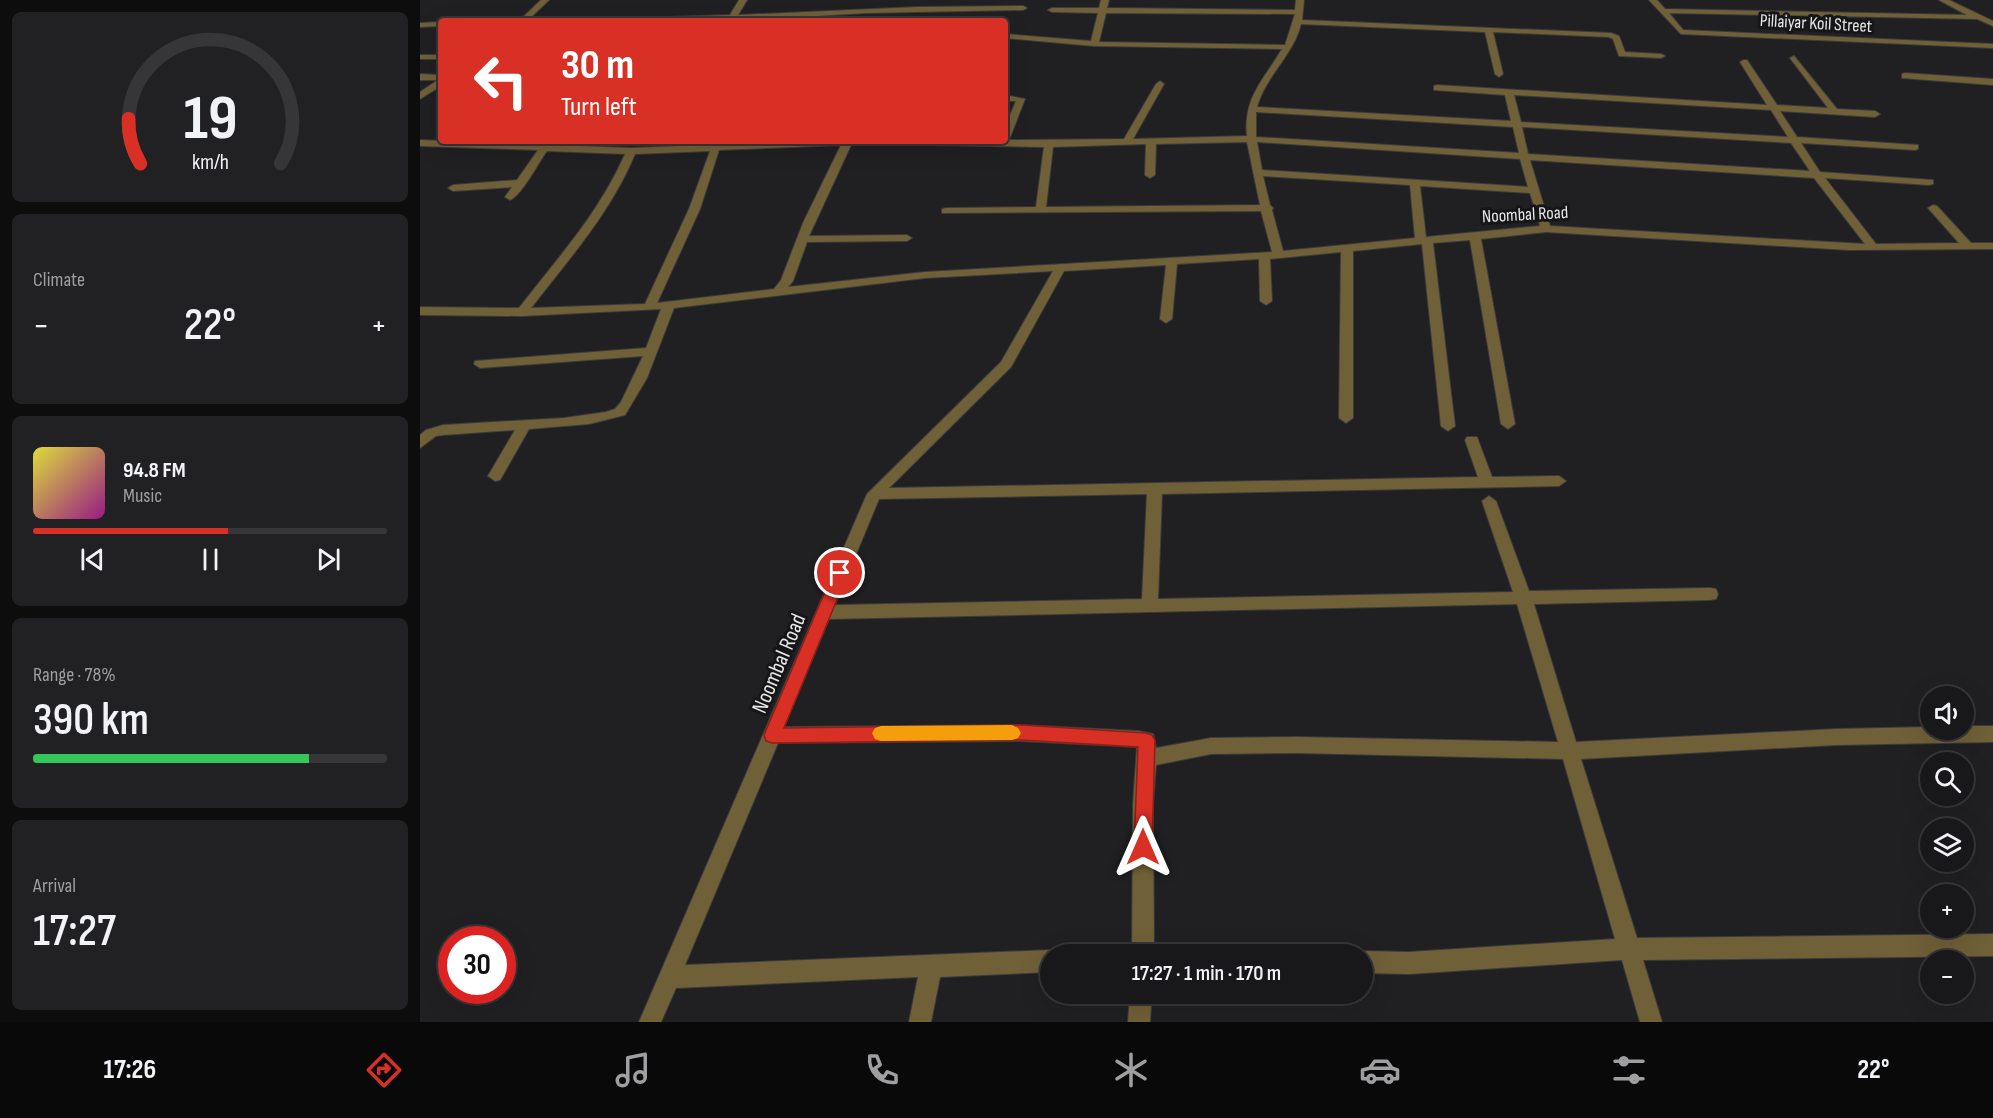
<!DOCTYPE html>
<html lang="en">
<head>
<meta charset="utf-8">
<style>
  body { margin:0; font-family:"Sofia Sans Condensed",sans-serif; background:#212023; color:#f1f3f6; height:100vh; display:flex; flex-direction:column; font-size:22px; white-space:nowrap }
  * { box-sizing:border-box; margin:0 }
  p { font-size:20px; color:#9f9fa2 }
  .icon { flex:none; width:33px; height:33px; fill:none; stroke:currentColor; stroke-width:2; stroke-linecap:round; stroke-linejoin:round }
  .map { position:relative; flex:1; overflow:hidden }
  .sheet { display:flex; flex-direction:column; gap:12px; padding:12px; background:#0d0d0e; width:420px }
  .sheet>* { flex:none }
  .top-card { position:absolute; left:18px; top:18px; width:570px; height:126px; border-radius:6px; box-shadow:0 6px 24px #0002,0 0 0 2px #363639; background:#d93025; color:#fff; overflow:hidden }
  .tools { position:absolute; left:1500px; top:686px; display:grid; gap:12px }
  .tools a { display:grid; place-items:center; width:54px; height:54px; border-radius:50%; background:#18171a; box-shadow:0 6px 24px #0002,0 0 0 2px #363639; font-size:30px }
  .speed { position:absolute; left:18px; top:926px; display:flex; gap:12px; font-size:30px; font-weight:700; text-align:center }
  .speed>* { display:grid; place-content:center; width:78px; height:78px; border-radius:50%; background:#18171a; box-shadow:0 6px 24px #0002,0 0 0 2px #363639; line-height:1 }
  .speed .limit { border:9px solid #d22; background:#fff; color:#111 }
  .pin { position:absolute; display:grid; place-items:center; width:51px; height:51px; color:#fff; margin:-26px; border:3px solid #fff; border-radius:50%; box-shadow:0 2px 6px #0007 }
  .me { position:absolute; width:66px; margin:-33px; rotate:0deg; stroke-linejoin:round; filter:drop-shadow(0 0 4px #0008) }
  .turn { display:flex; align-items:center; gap:21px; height:126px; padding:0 24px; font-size:27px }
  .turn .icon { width:78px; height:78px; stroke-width:2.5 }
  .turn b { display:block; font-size:42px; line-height:51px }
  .big { font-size:45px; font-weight:600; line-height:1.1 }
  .sheet .widget { flex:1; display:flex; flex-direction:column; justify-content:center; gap:9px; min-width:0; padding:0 21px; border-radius:9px; background:#212023 }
  .sheet .dial { align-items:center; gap:0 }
  .dial svg { height:156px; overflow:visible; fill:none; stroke:#363639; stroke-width:7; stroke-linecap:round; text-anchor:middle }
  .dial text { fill:#f1f3f6; stroke:none }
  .song { display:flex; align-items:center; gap:18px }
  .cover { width:72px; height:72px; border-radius:9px; background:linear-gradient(135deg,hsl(60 70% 55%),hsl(310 70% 35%)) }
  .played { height:6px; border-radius:3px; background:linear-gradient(90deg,#d93025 55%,#363639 55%) }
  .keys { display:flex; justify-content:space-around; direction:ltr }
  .heat { display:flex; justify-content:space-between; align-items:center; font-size:33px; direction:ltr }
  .charge { height:9px; border-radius:4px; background:linear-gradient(90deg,#34c759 78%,#363639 0) }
  .trip { position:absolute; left:620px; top:944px; width:333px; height:60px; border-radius:30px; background:#18171a; box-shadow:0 6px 24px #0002,0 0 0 2px #363639; font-weight:600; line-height:60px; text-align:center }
  .menu { display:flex; height:96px; justify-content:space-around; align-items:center; background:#0a090a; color:#9f9fa2 }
  .menu .icon { width:42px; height:42px }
  .menu .on { color:#d93025 }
  .menu b { font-size:27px; color:#f1f3f6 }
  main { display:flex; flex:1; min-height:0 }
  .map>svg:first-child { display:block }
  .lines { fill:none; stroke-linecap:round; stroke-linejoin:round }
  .minor-casing { stroke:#3c3b3e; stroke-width:2 }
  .minor { fill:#706038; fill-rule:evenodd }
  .route { fill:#d93025; stroke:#8d1f18; stroke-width:1.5 }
  .slow { fill:#f59e0b }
  .labels { text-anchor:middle; stroke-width:6; stroke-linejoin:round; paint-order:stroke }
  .far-street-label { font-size:18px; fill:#e8e8e9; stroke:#161619 }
  .street-label { font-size:22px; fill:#e8e8e9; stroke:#161619 }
</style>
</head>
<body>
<main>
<section class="sheet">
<div class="widget dial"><svg viewBox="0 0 100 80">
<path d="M14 69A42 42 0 1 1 86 69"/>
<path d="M14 69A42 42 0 0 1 8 46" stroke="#d93025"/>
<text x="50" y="56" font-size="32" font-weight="700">19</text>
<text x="50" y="72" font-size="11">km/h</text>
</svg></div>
<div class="widget"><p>Climate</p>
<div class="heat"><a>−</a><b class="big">22°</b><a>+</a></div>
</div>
<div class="widget">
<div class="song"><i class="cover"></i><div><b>94.8 FM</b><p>Music</p></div></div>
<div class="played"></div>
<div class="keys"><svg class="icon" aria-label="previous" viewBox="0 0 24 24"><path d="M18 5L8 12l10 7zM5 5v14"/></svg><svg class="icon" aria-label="pause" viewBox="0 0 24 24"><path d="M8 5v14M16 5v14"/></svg><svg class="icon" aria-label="next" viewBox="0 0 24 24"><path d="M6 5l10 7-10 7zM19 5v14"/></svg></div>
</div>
<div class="widget"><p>Range · 78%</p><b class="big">390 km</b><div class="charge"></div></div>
<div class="widget"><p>Arrival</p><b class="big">17:27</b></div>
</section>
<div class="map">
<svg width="1573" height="1022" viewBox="0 0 1573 1022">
  <rect width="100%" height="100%" fill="#201f22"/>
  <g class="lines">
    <defs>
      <g id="minor">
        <polygon points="121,0 129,0 107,21 99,21"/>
        <polygon points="319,0 327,0 318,15 498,7 603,6 607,8 603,10 446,13 314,21 181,21 185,19 310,15"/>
        <path d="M681 0H689L687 8 875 10 876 0H884L882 20 1191 33 1199 36 1205 52 1241 54 1245 56 1241 58 1199 56 1193 39 1189 37 1073 32 1083 74 1079 77 1075 74 1065 32 881 24C873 56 846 75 837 107L1091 121 1085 95 1014 90V86L1017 85 1347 105 1320 62 1324 60H1327L1357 105 1408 108 1370 58 1374 56 1417 109 1455 111 1460 114 1455 117 1360 111 1377 137 1498 145V149L1495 150 1381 143 1400 172 1513 180V184L1509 185 1405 178 1456 244 1539 243 1508 208 1513 205 1517 206 1551 243H1573V249L1429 250 1126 232 1061 239 1095 424 1088 429 1081 424 1050 240 1013 243 1035 426 1028 431 1021 426 1002 244 933 251V418L926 423 919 418 921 252 850 259 852 301 846 305 840 301 839 259 757 264 752 319 746 323 740 319 746 265 644 271 591 367 469 488 1058 477 1045 440 1047 437H1057L1072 477 1139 476 1146 481 1139 486 742 494 738 599 1093 592 1062 501 1069 496 1076 501 1109 591 1290 588 1296 589 1298 594 1296 599 1290 600 1114 604 1156 742 1416 729 1510 727V729H1544V726H1573V742L1416 745 1161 759 1217 938 1573 934V956L1223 960 1242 1022H1220L1202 960 989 974 942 973V954H935L942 951 989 952 1195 939 1143 759 877 753 791 754 736 765 733 804 734 954H712L713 804 717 747 601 741 358 743 265 965 630 950 638 954H630V972L520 977 511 1022H489L498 977 256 988 241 1022H219L447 494 581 362 633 271 505 278 254 308 227 378 205 415 169 424 109 429 80 480 75 481 68 476 95 430 23 435 16 436 0 448V435L6 430 23 425 144 418 186 412 195 409 201 402 223 356 60 368 54 364 55 361 226 348 241 309 102 316 0 315V307L99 308C137 259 180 212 205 154L127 151C118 163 102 195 90 200L85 197 92 187 33 191 28 188 33 185 97 180 118 150 0 146V140L211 148 384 141H585V127L596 101H585V95L605 99 589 140 704 139 736 84 740 81 744 84 713 139 827 136C823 97 844 80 862 49L674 46 585 38V34L671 41 678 13 632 12 628 10 632 8H679ZM686 13 875 14 865 45 679 42ZM1094 95 1351 110 1368 137 1101 122ZM836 112 1093 127 1099 153 836 137ZM1102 127 1371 143 1390 171 1108 154ZM827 142 840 205 626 207 633 147 726 144 725 175 730 178 735 175 736 144ZM837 142 1100 159 1108 187 842 170ZM453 144 624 147 616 207 526 208 522 209V213L841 211 852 252 505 272 368 287 373 281 387 242 487 241 492 238 487 235 389 236 431 145ZM421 145 383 223 361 280 354 289 237 303 280 209 299 150ZM290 151 269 209 225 304 111 308C149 259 191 212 215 154ZM1110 160 1394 178 1445 244 1130 226ZM843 176 990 185 995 238 863 251 852 210 853 208 850 205ZM1000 186 1110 193 1120 226 1006 237ZM727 494 722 599 415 605 459 499ZM1097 604 1138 742 877 737 791 738 736 748 733 734 718 731 601 725 364 727 409 619Z"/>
        <polygon points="1229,0 1237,0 1245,9 1547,15 1519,0 1529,0 1573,21 1573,26 1557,19 1249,13 1263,30 1573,44 1573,48 1261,34"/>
        <polygon points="21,22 21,26 0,27 0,23"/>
        <rect x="0" y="55" width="21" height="4"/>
        <polygon points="1485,73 1573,79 1573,85 1482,78 1482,74"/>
        <polygon points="0,74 21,75 21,86 0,99 0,92 18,80 0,80"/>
        <polygon points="710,993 732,993 730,1022 708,1022"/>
      </g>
    </defs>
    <use href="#minor" class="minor-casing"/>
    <use href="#minor" class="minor"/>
  </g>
  <polygon class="route" points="420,568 428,573 364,728 601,725 726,733 732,735 735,740 732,847 730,853 723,856 717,853 714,847 718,747 601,740 352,743 346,741 344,735 413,573"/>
  <polygon class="slow" points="592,725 598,728 601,733 598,738 592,740 461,741 455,739 452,733 455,728 461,726"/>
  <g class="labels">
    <g class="far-street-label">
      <text transform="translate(1396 23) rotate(3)" y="6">Pillaiyar Koil Street</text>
      <text transform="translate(1105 214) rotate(-3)" y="6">Noombal Road</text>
    </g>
    <g class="street-label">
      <text transform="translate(358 663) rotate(-67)" y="8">Noombal Road</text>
    </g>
  </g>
</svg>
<div class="tools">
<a><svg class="icon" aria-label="sound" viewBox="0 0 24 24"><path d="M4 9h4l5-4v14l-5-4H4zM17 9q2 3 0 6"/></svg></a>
<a><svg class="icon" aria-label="search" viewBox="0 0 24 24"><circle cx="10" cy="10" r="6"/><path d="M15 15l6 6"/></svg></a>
<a><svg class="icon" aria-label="layers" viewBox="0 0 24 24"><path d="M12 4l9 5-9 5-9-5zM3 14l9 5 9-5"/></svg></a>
<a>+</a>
<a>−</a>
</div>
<div class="speed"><div class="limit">30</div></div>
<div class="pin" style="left:420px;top:573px;background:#d93025"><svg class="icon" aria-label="arrive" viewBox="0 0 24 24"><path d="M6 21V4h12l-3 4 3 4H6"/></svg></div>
<svg class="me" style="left:723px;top:847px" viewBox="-20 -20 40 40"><path d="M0-17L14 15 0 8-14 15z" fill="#d93025" stroke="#fff" stroke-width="4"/></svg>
<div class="trip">17:27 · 1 min · 170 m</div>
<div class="top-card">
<div class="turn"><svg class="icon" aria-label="left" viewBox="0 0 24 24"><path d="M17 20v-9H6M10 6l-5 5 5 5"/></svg><div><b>30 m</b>Turn left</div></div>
</div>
</div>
</main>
<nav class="menu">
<b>17:26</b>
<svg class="icon on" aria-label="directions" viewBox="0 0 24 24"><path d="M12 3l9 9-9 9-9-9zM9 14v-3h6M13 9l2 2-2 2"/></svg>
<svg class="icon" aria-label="music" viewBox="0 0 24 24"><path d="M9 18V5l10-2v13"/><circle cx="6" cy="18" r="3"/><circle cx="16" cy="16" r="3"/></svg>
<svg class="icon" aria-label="phone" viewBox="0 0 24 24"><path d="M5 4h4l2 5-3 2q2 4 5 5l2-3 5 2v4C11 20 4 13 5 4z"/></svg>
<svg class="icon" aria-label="climate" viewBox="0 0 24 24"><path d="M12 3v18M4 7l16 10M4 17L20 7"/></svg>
<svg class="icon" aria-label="car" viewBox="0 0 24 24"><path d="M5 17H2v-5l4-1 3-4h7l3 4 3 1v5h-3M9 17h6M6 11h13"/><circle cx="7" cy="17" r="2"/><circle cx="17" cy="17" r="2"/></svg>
<svg class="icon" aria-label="filters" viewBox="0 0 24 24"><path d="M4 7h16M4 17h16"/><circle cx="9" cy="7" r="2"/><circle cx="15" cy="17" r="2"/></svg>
<b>22°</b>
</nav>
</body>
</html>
